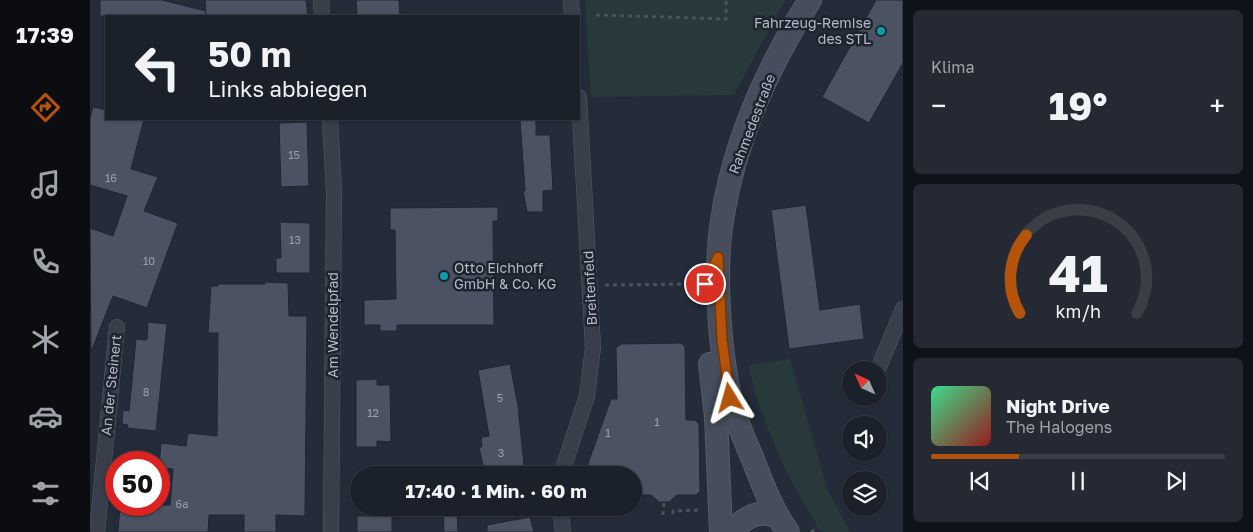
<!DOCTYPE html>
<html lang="de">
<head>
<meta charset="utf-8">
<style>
  body { margin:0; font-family:"Golos Text",sans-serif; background:#242933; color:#f1f3f6; height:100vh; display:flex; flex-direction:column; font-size:19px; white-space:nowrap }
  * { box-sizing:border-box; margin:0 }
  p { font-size:16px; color:#a0a3a9 }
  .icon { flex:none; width:28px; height:28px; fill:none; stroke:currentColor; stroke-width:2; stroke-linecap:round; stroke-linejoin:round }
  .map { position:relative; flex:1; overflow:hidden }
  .panel { display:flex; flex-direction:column; gap:10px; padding:10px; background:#0f1218; width:350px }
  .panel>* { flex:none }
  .hud { position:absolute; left:15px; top:15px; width:475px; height:105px; border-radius:0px; box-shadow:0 1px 4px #0004,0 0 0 1px #393e47; background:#1b212b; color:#f1f3f6; overflow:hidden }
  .needle { width:32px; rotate:315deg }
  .buttons { position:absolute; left:752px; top:361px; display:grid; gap:10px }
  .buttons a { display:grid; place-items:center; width:45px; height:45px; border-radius:50%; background:#1b212b; box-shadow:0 1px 4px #0004,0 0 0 1px #393e47; font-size:25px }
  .speed { position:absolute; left:15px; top:451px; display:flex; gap:10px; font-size:25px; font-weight:700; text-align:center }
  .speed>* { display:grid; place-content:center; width:65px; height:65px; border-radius:50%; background:#1b212b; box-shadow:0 1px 4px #0004,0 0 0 1px #393e47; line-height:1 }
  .speed .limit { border:8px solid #d22; background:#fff; color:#111 }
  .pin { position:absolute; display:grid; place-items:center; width:42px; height:42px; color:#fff; margin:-21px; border:2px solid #fff; border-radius:50%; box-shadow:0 1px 5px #0007 }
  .me { position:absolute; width:55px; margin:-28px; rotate:352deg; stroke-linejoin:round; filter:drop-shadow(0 0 4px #0008) }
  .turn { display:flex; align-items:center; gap:18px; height:105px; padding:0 20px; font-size:22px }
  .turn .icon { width:65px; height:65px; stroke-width:2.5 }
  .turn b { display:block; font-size:35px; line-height:42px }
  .big { font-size:38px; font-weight:700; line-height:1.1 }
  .panel .tile { flex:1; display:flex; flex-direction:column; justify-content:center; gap:8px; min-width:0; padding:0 18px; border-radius:8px; background:#242933 }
  .panel .dial { align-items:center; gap:0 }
  .dial svg { height:130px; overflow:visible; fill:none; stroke:#393e47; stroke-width:7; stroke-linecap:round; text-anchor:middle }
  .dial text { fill:#f1f3f6; stroke:none }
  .song { display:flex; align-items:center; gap:15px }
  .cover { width:60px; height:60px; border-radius:8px; background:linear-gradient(135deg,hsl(150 70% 55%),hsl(0 70% 35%)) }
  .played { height:5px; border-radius:2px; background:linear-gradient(90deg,#b45309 30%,#393e47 30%) }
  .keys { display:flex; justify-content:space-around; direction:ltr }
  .heat { display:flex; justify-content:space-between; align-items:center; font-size:28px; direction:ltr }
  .trip { position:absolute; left:260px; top:466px; width:292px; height:50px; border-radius:25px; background:#1b212b; box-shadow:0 1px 4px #0004,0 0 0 1px #393e47; font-weight:700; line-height:50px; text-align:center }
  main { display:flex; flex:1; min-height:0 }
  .dock { display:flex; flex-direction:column; width:90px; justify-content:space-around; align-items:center; background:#0b0d11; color:#a0a3a9 }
  .dock .icon { width:35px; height:35px }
  .dock .active { color:#b45309 }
  .dock b { font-size:22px; color:#f1f3f6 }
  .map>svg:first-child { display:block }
  .green { fill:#27393b }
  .building { fill:#4b5363; stroke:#1f2531 }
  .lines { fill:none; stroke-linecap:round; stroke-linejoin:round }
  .street-casing { stroke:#565c68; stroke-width:16 }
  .secondary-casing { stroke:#565c68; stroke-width:24 }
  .path { stroke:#445458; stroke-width:3; stroke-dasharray:4 4; stroke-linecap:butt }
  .street { stroke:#383e4a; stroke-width:15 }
  .secondary { stroke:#464d5c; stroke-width:22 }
  .route-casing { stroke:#753606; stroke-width:12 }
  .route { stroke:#b45309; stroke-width:9 }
  .culture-dot { fill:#0f9aa8; stroke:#1d232f; stroke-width:2 }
  .labels { text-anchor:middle; stroke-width:5; stroke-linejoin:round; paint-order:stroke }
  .number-label { font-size:11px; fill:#99a0ac }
  .poi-label { font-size:14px; fill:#b3b9c5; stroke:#1d232f; text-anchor:end }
  .street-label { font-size:14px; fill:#b3b9c5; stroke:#1d232f }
</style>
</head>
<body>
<main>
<nav class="dock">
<b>17:39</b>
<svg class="icon active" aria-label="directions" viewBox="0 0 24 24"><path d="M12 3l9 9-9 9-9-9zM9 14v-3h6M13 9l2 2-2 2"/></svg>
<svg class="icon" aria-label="music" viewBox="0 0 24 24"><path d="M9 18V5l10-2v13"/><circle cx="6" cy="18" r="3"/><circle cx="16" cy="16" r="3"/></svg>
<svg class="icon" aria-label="phone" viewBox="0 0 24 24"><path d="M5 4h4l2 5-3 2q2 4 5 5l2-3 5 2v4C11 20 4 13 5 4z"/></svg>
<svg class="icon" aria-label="climate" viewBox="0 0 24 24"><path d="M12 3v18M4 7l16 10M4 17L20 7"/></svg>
<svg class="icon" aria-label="car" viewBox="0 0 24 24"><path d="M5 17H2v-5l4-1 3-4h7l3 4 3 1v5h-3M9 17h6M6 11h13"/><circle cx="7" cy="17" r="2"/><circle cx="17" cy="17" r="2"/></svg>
<svg class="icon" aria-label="filters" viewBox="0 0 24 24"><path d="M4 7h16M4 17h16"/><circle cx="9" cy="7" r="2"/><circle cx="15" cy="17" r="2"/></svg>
</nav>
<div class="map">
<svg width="813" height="532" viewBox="0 0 813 532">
  <rect width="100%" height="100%" fill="#242c39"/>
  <g class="green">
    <polygon points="495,0 695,0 644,95 501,97"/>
    <path d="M700 359 737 488 760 532H733L728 527C696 476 672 424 658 365Z"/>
  </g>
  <g class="building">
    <polygon points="10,0 72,0 116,11 115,16 10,16"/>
    <polygon points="115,0 216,0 218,16 116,16"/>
    <polygon points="266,0 309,0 310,16 267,16"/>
    <polygon points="786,0 813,0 813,63 779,123 732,97"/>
    <polygon points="3,107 16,110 16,119 54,119 41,169 68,177 54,211 88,223 57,308 23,296 1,352 0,228 23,236 37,196 0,185 0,118"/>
    <polygon points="430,119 446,119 446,135 460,135 463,190 453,191 453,212 437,212 433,191 435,191"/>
    <polygon points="217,122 219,186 191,187 189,123"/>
    <polygon points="716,205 730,310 770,304 774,339 699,349 681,210"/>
    <polygon points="408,207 408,221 403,221 404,325 307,325 307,331 290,331 290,325 274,325 274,300 306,299 305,230 300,230 300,208"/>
    <polygon points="190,222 220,223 220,273 186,273 186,258 191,258"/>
    <polygon points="175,282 198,283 199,316 217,316 215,516 186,515 186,532 154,532 154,515 119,515 118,532 28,532 30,505 80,505 83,469 69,468 71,443 96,446 98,433 127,436 128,333 118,333 121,286 128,286 128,284 175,284"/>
    <polygon points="58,322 77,324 66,431 37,428 38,425 32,424 33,410 39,411 46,339 57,340"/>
    <polygon points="591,343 595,347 596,420 605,420 609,424 610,491 606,495 587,495 579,502 569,502 561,495 544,495 544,475 494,475 521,399 527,399 526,348 531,344"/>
    <polygon points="420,364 428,406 435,475 395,475 389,447 392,447 391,437 399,436 388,370"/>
    <polygon points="287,379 287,385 300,385 301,442 287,441 287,447 266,447 266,380"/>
    <polygon points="353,508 367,508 368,532 354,532"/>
    <rect x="267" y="516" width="35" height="16"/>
    <polygon points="440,517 444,532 397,532 397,525"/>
  </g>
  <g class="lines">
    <defs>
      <g id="street">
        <polyline points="231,0 232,16"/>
        <polyline points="481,0 482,16"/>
        <polyline points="240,119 244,193 241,532"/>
        <polyline points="785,370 789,367 813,309"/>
        <polyline points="471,475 497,396 503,347 489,97"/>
        <polyline points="470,508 473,532"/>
        <polyline points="7,532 27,327"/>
      </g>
      <g id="secondary">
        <polyline points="620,364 626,417 631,532"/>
        <path d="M641 532C654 518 669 508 688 517"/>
        <path d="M698 532C682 510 672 483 662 457 654 438 644 417 640 397 629 345 624 272 632 220 644 142 678 66 720 0"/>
      </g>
    </defs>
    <use href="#street" class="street-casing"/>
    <use href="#secondary" class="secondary-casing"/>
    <g class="path">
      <polyline points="506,15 636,19 636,0"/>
      <polyline points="515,285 609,284"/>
      <polyline points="583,514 583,511 610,510"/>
      <polyline points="519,515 519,508"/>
      <polyline points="573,515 574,502"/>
      <polyline points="721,532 728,527"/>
    </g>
    <use href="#street" class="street"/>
    <use href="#secondary" class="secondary"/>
  </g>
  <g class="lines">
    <defs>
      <polyline id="route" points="615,284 628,257 632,340 640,398"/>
    </defs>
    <use href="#route" class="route-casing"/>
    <use href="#route" class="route"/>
  </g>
  <g class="culture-dot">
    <circle cx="791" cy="31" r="5"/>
    <circle cx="354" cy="276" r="5"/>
  </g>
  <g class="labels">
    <g class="number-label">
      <text x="204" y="159">15</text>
      <text x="21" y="182">16</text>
      <text x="205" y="244">13</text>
      <text x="59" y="265">10</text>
      <text x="56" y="396">8</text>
      <text x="410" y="402">5</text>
      <text x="283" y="417">12</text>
      <text x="567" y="426">1</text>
      <text x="518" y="437">1</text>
      <text x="411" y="457">3</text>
      <text x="92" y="508">6a</text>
    </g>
    <g class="poi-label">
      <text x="781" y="28">Fahrzeug-Remise<tspan x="781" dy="16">des STL</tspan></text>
      <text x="364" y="273" text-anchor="start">Otto Eichhoff<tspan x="364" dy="16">GmbH &amp; Co. KG</tspan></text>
    </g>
    <g class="street-label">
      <text transform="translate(662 124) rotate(-69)" y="5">Rahmedestraße</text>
      <text transform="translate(500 288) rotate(-93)" y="5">Breitenfeld</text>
      <text transform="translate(243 325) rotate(-90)" y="5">Am Wendelpfad</text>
      <text transform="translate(21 385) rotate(-84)" y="5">An der Steinert</text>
    </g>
  </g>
</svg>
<div class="buttons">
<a><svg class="needle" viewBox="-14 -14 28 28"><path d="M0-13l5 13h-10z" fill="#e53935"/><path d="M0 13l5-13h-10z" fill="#a0a3a9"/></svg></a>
<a><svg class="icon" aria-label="sound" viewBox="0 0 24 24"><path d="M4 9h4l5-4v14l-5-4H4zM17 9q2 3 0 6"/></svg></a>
<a><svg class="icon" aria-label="layers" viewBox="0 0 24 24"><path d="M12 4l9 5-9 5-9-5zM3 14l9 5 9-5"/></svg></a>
</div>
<div class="speed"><div class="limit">50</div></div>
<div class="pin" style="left:615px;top:284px;background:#d93025"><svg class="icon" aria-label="arrive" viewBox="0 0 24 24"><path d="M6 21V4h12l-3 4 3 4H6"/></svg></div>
<svg class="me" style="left:640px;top:398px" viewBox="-20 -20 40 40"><path d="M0-17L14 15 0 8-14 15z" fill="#b45309" stroke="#fff" stroke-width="4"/></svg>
<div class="trip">17:40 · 1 Min. · 60 m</div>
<div class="hud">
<div class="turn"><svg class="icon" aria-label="left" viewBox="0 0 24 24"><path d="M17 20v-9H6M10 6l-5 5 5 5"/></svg><div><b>50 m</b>Links abbiegen</div></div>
</div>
</div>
<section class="panel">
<div class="tile"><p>Klima</p>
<div class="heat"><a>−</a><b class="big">19°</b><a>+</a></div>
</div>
<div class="tile dial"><svg viewBox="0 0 100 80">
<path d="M14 69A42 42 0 1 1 86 69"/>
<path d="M14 69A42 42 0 0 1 18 21" stroke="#b45309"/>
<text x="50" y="56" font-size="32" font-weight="700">41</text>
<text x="50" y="72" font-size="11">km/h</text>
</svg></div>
<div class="tile">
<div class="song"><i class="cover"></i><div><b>Night Drive</b><p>The Halogens</p></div></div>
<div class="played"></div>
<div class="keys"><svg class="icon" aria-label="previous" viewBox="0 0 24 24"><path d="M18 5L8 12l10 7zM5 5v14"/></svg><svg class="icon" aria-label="pause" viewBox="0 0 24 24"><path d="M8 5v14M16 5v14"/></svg><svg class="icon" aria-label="next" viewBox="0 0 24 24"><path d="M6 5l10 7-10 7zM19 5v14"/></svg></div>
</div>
</section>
</main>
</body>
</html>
